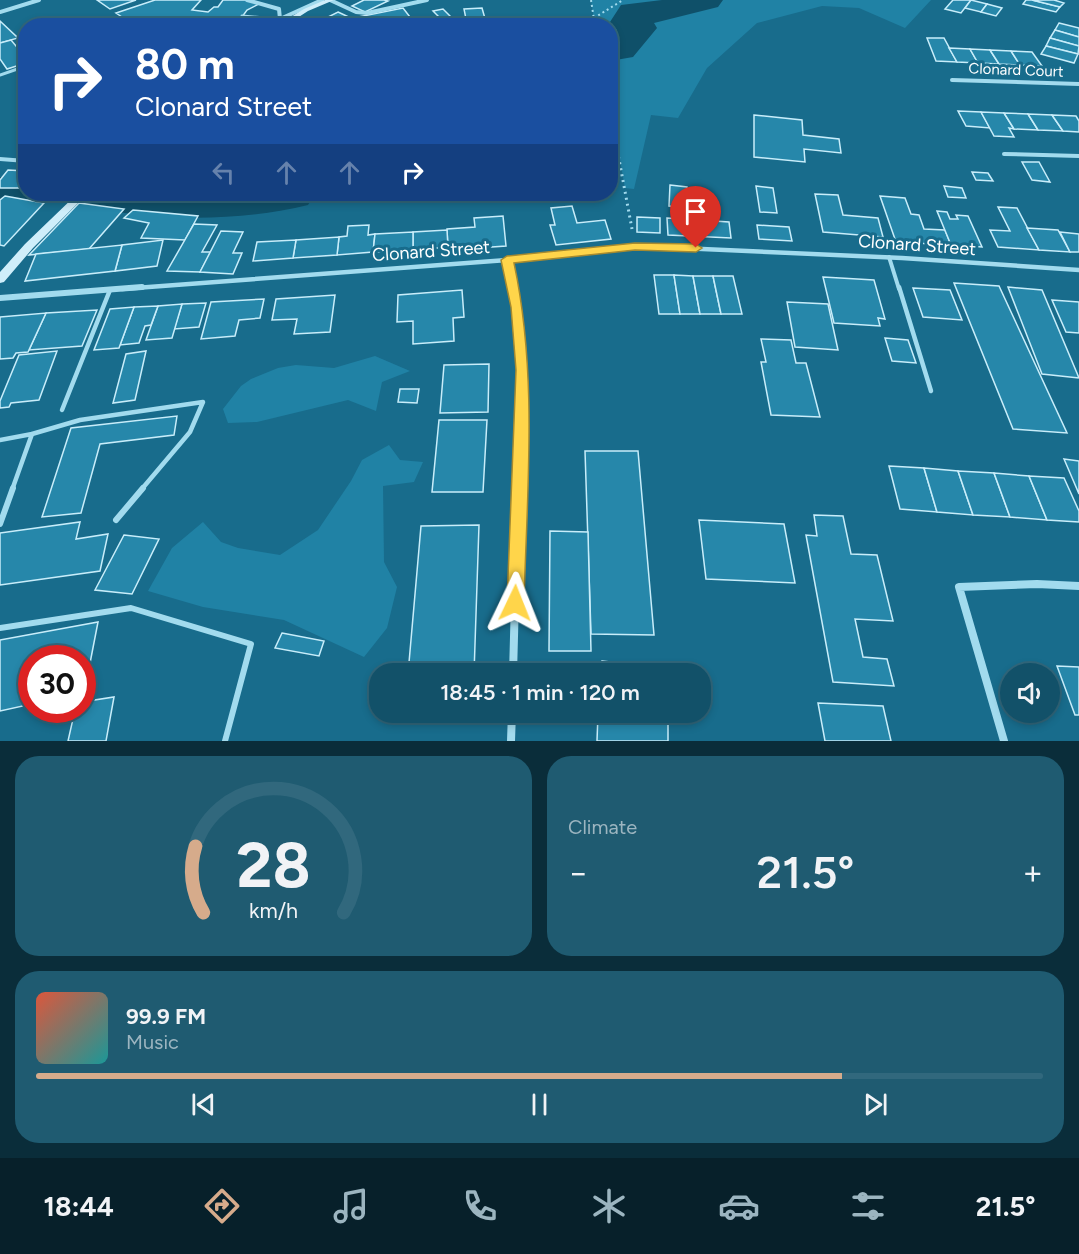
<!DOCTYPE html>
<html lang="en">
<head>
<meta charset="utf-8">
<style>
  body { margin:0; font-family:Figtree,sans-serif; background:#1f5b71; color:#f1f3f6; height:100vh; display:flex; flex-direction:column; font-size:22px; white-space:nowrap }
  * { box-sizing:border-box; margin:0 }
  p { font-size:20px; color:#9cb5c0 }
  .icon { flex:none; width:33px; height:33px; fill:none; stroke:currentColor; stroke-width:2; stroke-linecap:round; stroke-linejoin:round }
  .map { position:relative; height:741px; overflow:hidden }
  .side { display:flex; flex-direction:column; gap:15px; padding:15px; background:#0a2d3a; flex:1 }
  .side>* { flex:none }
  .banner { position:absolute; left:18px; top:18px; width:600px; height:183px; border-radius:24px; box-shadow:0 3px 9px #0003,0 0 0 2px #31687d; background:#1a4fa0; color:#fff; overflow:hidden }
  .controls { position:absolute; left:1000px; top:663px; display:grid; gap:12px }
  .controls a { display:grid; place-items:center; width:60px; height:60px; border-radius:50%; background:#125169; box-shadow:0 3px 9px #0003,0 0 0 2px #31687d; font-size:30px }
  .speed { position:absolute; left:18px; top:645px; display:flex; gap:12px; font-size:30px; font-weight:700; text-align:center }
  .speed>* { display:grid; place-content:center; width:78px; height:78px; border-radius:50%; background:#125169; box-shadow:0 3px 9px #0003,0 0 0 2px #31687d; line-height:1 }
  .speed .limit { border:9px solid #d22; background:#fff; color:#111 }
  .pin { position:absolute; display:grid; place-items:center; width:51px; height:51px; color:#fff; margin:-62px -26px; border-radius:50% 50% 50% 0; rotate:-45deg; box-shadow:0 0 6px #0007 }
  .pin .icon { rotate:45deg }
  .me { position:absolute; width:66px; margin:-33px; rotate:2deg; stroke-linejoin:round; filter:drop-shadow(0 0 4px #0008) }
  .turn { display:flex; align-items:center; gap:21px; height:126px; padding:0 18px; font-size:27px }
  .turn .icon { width:78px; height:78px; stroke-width:2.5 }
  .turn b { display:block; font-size:42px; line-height:51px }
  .lanes { display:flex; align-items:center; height:57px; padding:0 18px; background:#0003; justify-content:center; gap:30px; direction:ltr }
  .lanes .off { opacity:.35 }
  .big { font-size:45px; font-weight:600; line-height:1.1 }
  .side .widget { flex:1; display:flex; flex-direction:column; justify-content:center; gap:9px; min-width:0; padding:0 21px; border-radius:24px; background:#1f5b71 }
  .side .dial { align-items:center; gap:0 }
  .dial svg { height:156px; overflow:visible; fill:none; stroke:#31687d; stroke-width:7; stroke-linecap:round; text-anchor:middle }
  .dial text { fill:#f1f3f6; stroke:none }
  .song { display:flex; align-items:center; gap:18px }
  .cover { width:72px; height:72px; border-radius:9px; background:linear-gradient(135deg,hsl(10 70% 55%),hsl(180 70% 35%)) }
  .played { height:6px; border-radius:3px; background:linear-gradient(90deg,#d6ab8b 80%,#31687d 80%) }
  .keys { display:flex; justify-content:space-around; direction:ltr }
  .heat { display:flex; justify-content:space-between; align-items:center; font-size:33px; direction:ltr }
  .side .tiles { flex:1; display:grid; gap:15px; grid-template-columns:1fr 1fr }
  .widget:last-child { grid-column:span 2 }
  .trip { position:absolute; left:369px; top:663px; width:342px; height:60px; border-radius:24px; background:#125169; box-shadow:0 3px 9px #0003,0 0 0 2px #31687d; font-weight:600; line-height:60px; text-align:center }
  .tabs { display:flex; height:96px; justify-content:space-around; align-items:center; background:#07202a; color:#9cb5c0 }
  .tabs .icon { width:42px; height:42px }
  .tabs .selected { color:#d6ab8b }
  .tabs b { font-size:27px; color:#f1f3f6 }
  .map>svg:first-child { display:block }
  .green { fill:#2082a5 }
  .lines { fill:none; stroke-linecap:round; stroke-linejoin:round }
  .river { fill:#0f5069; fill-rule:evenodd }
  .building { fill:#2687aa; stroke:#c8edfa; stroke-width:1.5 }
  .path-far1 { stroke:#a2dbee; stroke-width:2; stroke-dasharray:2 3; stroke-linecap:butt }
  .path { stroke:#a2dbee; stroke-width:3; stroke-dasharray:2 4; stroke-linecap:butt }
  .service-far3 { stroke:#a2dbee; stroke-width:3 }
  .service-far2 { stroke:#a2dbee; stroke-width:4 }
  .service-far1 { stroke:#a2dbee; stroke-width:4.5 }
  .service { stroke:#a2dbee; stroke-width:6 }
  .pedestrian { stroke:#a2dbee; stroke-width:4 }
  .minor-far3 { stroke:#a2dbee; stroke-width:4 }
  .minor-far2 { stroke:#a2dbee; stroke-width:4.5 }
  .minor-far1 { stroke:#a2dbee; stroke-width:6 }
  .minor { stroke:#a2dbee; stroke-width:8 }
  .tertiary { fill:#a2dbee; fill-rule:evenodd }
  .secondary { fill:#cfeefa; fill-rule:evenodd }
  .route { fill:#ffd54a; stroke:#a68a30; stroke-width:1.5 }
  .labels { text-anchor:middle; stroke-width:6; stroke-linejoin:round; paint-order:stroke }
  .far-street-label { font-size:15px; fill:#fff; stroke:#186c8c }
  .street-label { font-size:18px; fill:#fff; stroke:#186c8c }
</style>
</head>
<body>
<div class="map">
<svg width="1079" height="741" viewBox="0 0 1079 741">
  <rect width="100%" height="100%" fill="#186c8c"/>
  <g class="green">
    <polygon points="591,0 931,0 905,28 859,8 822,6 757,23 707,68 678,118 651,115 634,189 625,188 611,109 610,26 595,25"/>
    <polygon points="375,356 410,371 382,382 376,411 348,400 257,422 228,423 223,409 241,386 251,379 278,368 296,365 334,368"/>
    <polygon points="389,445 400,460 423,462 414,482 383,486 384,562 397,587 387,628 364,657 284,620 203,607 148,591 172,548 203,522 221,542 238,548 280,555 318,530 351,481 362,460"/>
  </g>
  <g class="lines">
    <g class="river">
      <polygon points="662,0 723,0 718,7 654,23 657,28 633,57 610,61 610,37 617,30 610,22 621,5"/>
      <polygon points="0,177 26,178 26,194 50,194 43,203 26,208 0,207"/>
      <path d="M76 194H315L308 205C239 222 152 222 83 205Z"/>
    </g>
  </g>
  <g class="building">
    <polygon points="97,0 136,0 110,9"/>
    <polygon points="155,0 201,0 192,10 208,12 214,7 218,7 223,0 247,0 259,4 247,10 239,21 244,22 241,26 118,26 125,19 116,13"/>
    <polygon points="364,0 384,0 388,1 365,12 352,6"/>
    <polygon points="953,0 971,0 961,13 945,9"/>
    <polygon points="971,0 987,4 981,12 965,8"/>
    <polygon points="1026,0 1032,0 1060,7 1056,12 1023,4"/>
    <polygon points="1032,0 1054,0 1064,3 1060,7"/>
    <polygon points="987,4 1002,8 996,16 981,12"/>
    <polygon points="403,8 410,17 369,26 358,26 353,18"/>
    <polygon points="482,8 486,22 467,24 464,9"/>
    <polygon points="443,9 451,17 441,19 433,11"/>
    <polygon points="338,12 353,19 343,24 347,26 310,26"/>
    <polygon points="0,21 18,38 0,43"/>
    <polygon points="1059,23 1079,28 1079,37 1055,30"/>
    <polygon points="1055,30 1079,37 1079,46 1050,38"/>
    <polygon points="927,38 944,38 957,62 936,61"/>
    <polygon points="1050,38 1079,46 1078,54 1046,46"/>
    <polygon points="11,40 26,58 26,63 7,69 0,59 0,43"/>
    <polygon points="1046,46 1078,54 1074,63 1041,54"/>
    <polygon points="949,48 970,49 978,63 957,62"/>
    <polygon points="970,49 990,50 999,64 978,63"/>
    <polygon points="990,50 1011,51 1020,65 999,64"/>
    <polygon points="1011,51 1032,52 1042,66 1020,65"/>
    <polygon points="958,111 981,112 990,128 966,126"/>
    <polygon points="981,112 1004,113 1014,129 1009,128 1014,137 994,136"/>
    <polygon points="1004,113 1028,114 1038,130 1014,129"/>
    <polygon points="1028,114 1052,115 1063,131 1038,130"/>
    <polygon points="754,115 802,120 803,135 839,139 841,153 804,149 805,162 754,157"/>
    <polygon points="1052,115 1076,116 1079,121 1079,132 1063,131"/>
    <polygon points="1022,162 1039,162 1050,182 1032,180"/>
    <polygon points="8,170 26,171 26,188 0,188 0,180"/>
    <polygon points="972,172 988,173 993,181 976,180"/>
    <polygon points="670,185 687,187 686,208 669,206"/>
    <polygon points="756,186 773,188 777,213 760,212"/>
    <polygon points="944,186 962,188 966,198 948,197"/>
    <polygon points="815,194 838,195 843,215 878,218 883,237 823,232"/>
    <polygon points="5,196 44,203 4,246 0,245 0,200"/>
    <polygon points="880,196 905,198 911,214 919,215 924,229 945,230 951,245 896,242"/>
    <polygon points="79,203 124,209 89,249 29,255"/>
    <polygon points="572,206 577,223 605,220 611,239 556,245 550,225 555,225 551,208"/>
    <polygon points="998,207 1017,208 1039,250 998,247 990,230 1010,231"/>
    <polygon points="133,210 198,216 185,240 141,238 149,223 124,218"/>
    <polygon points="937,211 947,212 950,219 958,219 956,215 968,216 982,247 951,245"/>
    <polygon points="503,216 506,246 448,250 447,229 475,227 474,218"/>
    <polygon points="637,217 660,218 660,233 637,232"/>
    <polygon points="667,218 729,222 731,238 668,235"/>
    <polygon points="194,224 217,225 202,252 211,252 200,272 167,271"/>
    <polygon points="369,225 368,235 375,234 373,252 337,255 339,237 347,236 348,226"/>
    <polygon points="757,225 789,227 792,241 759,239"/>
    <polygon points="1027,228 1058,230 1070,252 1039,250"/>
    <polygon points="447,230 448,247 413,250 413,232"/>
    <polygon points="221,231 243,232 233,253 242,253 233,274 200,272"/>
    <polygon points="413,232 413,250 373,252 375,234"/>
    <polygon points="1060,232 1079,234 1079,252 1070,252"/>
    <polygon points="339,237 337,255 293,258 296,240"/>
    <polygon points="163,240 157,266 115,271 122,245"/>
    <polygon points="296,240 293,258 253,261 257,242"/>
    <polygon points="122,245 115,271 25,281 36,254"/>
    <polygon points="654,275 674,275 680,314 659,314"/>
    <polygon points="674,275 693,276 700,314 680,314"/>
    <polygon points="693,276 713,276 721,314 700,314"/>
    <polygon points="713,276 733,276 742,314 721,314"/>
    <polygon points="823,277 874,280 885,319 878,318 880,326 834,323"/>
    <polygon points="954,283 999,286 1067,433 1013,429"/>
    <polygon points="1008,287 1042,290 1079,378 1042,374"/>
    <polygon points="913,288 950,290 962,320 923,317"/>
    <polygon points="462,290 464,317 453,318 454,341 413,344 413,321 397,322 398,295"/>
    <polygon points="335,295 330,332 294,334 297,319 272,320 276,299"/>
    <polygon points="264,299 260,318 239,320 235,336 201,339 211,302"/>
    <polygon points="1052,300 1079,302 1079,333 1066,332"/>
    <polygon points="787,302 828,304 838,350 795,347"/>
    <polygon points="206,303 199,327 174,329 182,304"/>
    <polygon points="182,304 172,338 146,340 158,306"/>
    <polygon points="158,306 151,325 145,326 139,343 120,345 134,307"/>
    <polygon points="134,307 119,348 94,350 110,309"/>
    <polygon points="97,310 82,346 29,350 46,313"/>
    <polygon points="46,313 28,352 16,353 13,358 0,359 0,317"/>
    <polygon points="885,338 908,340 916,363 892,361"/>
    <polygon points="761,339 791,340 796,363 806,363 820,417 771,415 761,362 766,362"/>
    <polygon points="57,351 39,400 11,403 9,407 0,408 0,401 19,355"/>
    <polygon points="146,351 135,400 113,403 126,354"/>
    <polygon points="489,364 488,412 440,413 444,365"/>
    <polygon points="400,389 419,389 417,403 398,402"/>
    <polygon points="177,416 174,435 100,444 81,513 42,517 71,428"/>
    <polygon points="439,420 487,420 483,492 432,492"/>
    <polygon points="585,451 638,451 654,635 591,634"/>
    <polygon points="1064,459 1079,461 1079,494"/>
    <polygon points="889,466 924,468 937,512 900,509"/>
    <polygon points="924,468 958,471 973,515 937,512"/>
    <polygon points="958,471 994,473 1010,517 973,515"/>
    <polygon points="994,473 1029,476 1047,520 1010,517"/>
    <polygon points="1029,476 1064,478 1079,511 1079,522 1047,520"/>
    <polygon points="814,515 843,516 851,554 877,555 893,621 855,619 863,657 887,659 894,686 833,682 806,535 817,536"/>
    <polygon points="699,520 784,524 795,583 706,579"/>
    <polygon points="80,522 76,539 108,534 100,571 0,585 0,533"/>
    <polygon points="479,525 474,674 408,674 421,526"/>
    <polygon points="550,531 588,532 591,651 549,651"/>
    <polygon points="124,535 159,539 132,594 95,590"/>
    <polygon points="98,622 84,694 82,658 32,658 32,704 0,711 0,640"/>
    <polygon points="282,633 324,641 319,656 275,648"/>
    <polygon points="602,661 669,669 669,674 601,674"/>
    <polygon points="1057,666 1079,667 1079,715 1075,715"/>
    <polygon points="114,697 106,741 68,741 75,710 82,710 82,702"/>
    <polygon points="818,703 883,706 891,741 825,741"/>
    <polygon points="404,712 472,712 472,718 403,719"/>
    <polygon points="599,712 669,712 668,724 598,714"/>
    <polygon points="598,714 668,724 668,741 597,741"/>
  </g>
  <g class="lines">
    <g class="path-far1">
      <polyline points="591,0 595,26"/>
      <polyline points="594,18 623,0"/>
      <polyline points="610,108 614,129"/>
    </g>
    <polyline class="path" points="613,127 632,229"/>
    <g class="service-far3">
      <polyline points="242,16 286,20"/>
      <polyline points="0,75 26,66"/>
    </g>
    <g class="service-far2">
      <polyline points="1004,154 1079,156"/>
      <polyline points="889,257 899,289"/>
    </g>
    <g class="service-far1">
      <polyline points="899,287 931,391"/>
      <polyline points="62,410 110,290"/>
      <polyline points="0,440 32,434 80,420 203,402 190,432 141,490"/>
      <polyline points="12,490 32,434"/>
    </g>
    <g class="service">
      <polyline points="116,520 143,488"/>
      <polyline points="0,524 13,488"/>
      <polyline points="0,628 131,608 251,644 225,741"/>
    </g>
    <polyline class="pedestrian" points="247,0 279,9 280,19 322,0"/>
    <g class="minor-far3">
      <polyline points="330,0 356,12 367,13 427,0"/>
      <polyline points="0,12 39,0"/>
      <polyline points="952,80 1079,84"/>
    </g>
    <g class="minor-far2">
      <polyline points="507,260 513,289"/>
      <polyline points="122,289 507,260 635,246 902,258 1079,270"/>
    </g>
    <g class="minor-far1">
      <path d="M513 287C527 354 520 423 518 490"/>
      <polyline points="0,298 142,287"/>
    </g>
    <g class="minor">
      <polyline points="513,674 518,488"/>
      <polyline points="511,741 512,712"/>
      <polyline points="1004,741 959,587 1037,584 1079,586"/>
    </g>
    <polygon class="tertiary" points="0,157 26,159 26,163 0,161"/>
    <g class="secondary">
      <polygon points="325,0 334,0 308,11 285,26 276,26 304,9"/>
      <polygon points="77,194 87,194 33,248 4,282 0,283 0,272 25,244"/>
    </g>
  </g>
  <path class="route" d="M635 243 696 244 702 248 696 252 635 250 514 263C538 375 527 490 524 603L522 609 515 612 509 609 507 603 516 370 511 307 501 260 507 256Z"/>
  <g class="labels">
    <g class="far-street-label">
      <text transform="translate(1016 70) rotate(2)" y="5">Clonard Court</text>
    </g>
    <g class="street-label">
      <text transform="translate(917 245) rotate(4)" y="6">Clonard Street</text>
      <text transform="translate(431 251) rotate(-4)" y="6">Clonard Street</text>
    </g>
  </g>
</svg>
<div class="controls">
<a><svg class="icon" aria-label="sound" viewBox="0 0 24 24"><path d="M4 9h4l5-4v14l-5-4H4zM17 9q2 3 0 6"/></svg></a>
</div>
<div class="speed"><div class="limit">30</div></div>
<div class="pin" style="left:696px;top:248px;background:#d93025"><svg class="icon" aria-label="arrive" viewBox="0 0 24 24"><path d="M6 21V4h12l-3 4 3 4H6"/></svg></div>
<svg class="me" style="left:515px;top:603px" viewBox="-20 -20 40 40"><path d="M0-17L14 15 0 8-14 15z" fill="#ffd54a" stroke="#fff" stroke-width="4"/></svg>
<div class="trip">18:45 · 1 min · 120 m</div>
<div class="banner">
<div class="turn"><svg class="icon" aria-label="right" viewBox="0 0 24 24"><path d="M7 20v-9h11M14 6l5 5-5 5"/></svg><div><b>80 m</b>Clonard Street</div></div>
<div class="lanes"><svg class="icon off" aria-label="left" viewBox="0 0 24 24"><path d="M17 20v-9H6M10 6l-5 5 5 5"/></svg><svg class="icon off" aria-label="ahead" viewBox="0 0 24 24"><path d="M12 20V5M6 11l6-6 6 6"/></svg><svg class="icon off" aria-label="ahead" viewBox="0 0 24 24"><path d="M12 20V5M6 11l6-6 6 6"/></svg><svg class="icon" aria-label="right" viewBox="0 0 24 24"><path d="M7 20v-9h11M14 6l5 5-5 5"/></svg></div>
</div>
</div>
<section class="side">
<div class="tiles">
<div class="widget dial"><svg viewBox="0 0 100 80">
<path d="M14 69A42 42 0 1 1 86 69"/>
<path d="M14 69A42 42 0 0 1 10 35" stroke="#d6ab8b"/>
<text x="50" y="56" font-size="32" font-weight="700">28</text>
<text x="50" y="72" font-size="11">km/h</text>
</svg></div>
<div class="widget"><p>Climate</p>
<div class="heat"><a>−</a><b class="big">21.5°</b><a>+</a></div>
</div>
<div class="widget">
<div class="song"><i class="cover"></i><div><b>99.9 FM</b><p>Music</p></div></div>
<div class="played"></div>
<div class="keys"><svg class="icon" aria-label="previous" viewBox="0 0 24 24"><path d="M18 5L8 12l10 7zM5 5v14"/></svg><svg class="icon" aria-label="pause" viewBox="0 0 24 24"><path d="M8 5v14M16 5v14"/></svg><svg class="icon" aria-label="next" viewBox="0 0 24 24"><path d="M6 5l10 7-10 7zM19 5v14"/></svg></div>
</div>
</div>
</section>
<nav class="tabs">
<b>18:44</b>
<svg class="icon selected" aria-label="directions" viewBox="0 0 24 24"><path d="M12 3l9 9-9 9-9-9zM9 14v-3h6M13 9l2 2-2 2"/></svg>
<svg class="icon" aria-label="music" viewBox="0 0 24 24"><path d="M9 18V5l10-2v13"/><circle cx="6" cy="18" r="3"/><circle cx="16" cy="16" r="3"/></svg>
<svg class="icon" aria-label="phone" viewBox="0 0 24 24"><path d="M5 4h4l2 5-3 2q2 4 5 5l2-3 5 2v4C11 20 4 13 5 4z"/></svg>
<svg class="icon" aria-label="climate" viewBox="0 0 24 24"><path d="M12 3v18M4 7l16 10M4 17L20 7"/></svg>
<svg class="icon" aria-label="car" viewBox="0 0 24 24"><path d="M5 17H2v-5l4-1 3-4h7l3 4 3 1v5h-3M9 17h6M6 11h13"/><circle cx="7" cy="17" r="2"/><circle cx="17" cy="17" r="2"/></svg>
<svg class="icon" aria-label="filters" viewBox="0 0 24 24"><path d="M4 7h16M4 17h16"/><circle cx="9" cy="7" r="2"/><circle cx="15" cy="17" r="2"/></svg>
<b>21.5°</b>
</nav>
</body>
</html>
